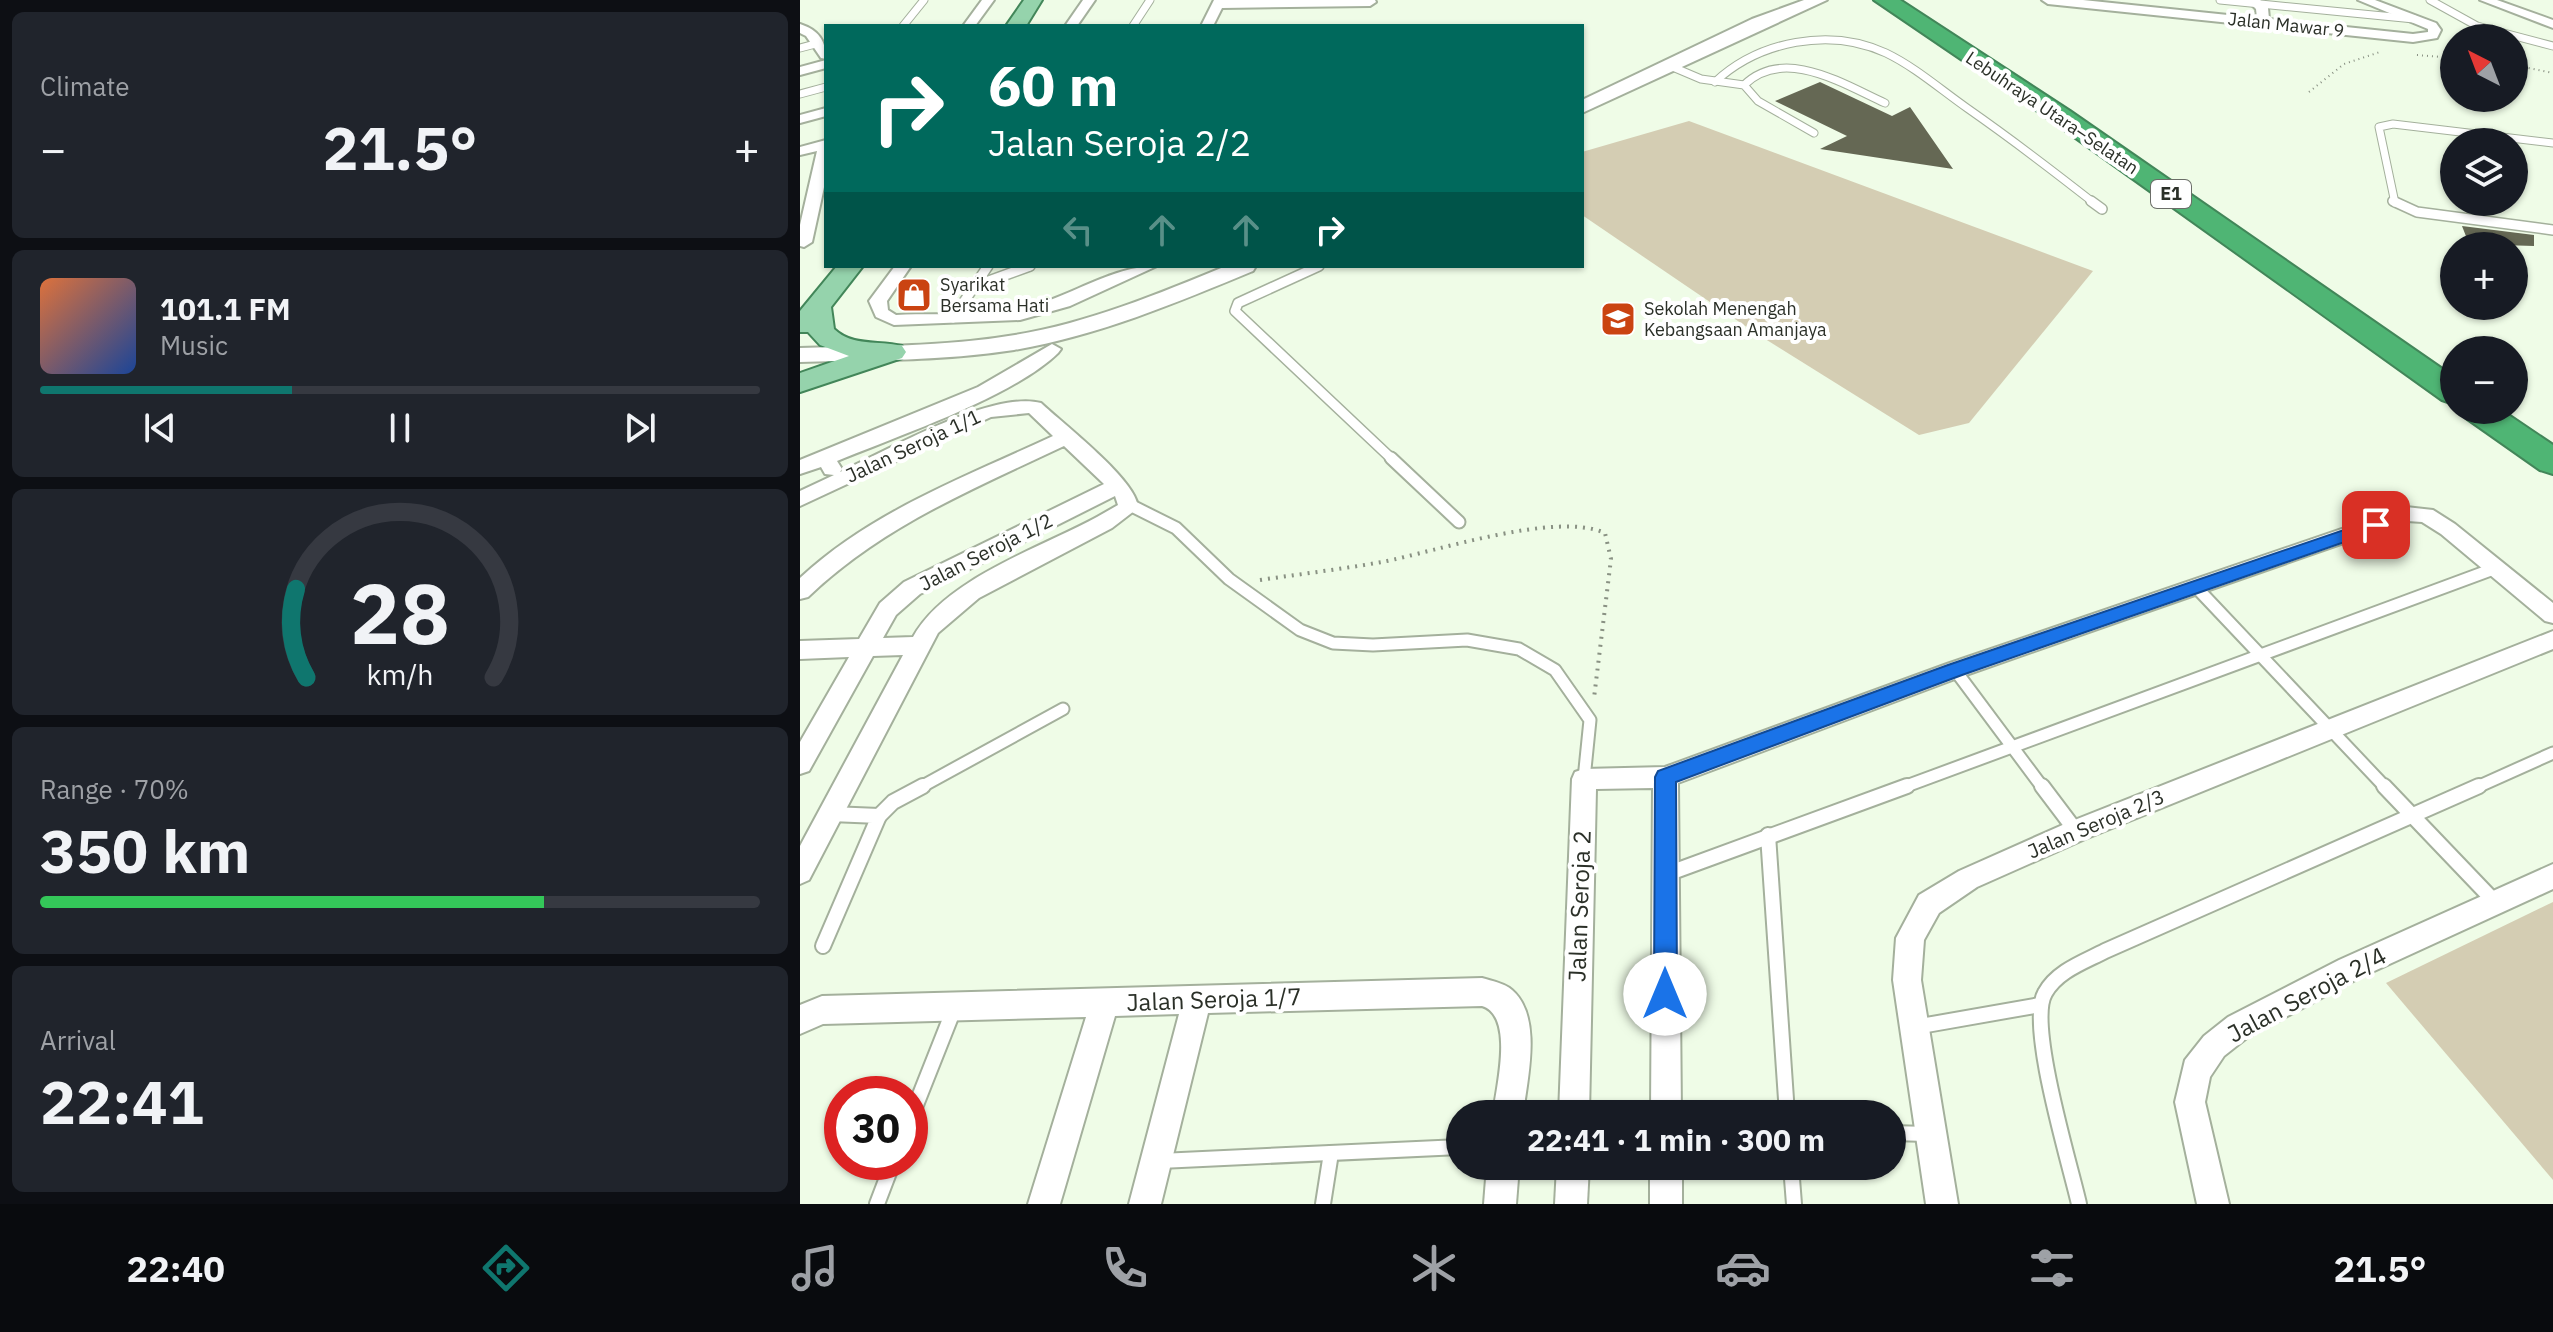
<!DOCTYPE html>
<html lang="en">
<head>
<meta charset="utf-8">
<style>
  body { margin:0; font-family:"IBM Plex Sans",sans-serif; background:#20242c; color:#f1f3f6; height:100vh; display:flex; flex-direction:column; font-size:30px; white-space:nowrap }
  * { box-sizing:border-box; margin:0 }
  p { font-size:26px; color:#9ea1a6 }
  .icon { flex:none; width:44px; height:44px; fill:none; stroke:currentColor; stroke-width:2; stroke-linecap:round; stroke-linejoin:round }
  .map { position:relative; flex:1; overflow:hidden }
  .panel { display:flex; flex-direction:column; gap:12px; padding:12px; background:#0d0f14; width:800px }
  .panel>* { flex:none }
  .hud { position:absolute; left:24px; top:24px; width:760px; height:244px; border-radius:0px; box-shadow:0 2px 6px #0004; background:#00695c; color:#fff; overflow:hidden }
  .needle { width:52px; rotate:318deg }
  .tools { position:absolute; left:1640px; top:24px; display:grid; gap:16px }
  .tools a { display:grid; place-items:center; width:88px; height:88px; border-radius:50%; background:#171b24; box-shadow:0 2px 6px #0004; font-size:40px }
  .speed { position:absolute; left:24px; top:1076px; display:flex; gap:16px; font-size:40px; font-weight:700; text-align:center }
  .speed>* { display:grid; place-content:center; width:104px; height:104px; border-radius:50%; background:#171b24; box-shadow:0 2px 6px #0004; line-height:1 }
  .speed .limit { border:12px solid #d22; background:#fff; color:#111 }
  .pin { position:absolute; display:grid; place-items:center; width:68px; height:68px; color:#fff; margin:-34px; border-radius:16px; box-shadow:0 4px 12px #0006 }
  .me { position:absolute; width:88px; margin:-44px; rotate:0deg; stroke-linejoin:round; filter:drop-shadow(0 0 6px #0008) }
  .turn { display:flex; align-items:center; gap:28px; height:168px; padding:0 32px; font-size:36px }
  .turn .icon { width:104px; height:104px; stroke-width:2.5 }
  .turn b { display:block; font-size:56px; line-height:68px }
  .lanes { display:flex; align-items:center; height:76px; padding:0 32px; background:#0003; justify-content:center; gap:40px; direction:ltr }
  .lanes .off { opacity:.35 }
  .big { font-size:60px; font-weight:700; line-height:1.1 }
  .panel .tile { flex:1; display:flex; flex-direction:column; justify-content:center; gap:12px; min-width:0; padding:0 28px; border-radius:12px; background:#20242c }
  .panel .dial { align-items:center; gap:0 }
  .dial svg { height:208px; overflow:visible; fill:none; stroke:#363941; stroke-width:7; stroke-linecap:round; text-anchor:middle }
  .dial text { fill:#f1f3f6; stroke:none }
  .song { display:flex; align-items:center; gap:24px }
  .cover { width:96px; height:96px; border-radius:12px; background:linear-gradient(135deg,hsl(20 70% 55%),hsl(220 70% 35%)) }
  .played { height:8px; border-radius:4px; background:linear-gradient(90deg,#0f766e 35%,#363941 35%) }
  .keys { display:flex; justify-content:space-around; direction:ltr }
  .heat { display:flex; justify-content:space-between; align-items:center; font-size:44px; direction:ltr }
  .charge { height:12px; border-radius:6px; background:linear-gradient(90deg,#34c759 70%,#363941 0) }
  .trip { position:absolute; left:646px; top:1100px; width:460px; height:80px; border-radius:40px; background:#171b24; box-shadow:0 2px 6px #0004; font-weight:700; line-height:80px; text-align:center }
  .dock { display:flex; height:128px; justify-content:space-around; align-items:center; background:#090b0e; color:#9ea1a6 }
  .dock .icon { width:56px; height:56px }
  .dock .selected { color:#0f766e }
  .dock b { font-size:36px; color:#f1f3f6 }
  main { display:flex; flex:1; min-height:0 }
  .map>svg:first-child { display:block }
  .green { fill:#d4cdb3 }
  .building { fill:#656854 }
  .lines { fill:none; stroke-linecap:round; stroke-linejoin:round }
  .service-far3-casing { stroke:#a4b09c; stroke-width:9 }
  .service-far2-casing { stroke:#a4b09c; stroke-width:12 }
  .service-far1-casing { stroke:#a4b09c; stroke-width:15 }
  .service-casing { stroke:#a4b09c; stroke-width:18 }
  .minor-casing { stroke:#a4b09c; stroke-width:4 }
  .secondary-casing { stroke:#a4b09c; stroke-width:4 }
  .primary-casing { stroke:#428659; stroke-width:4 }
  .motorway-casing { stroke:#428659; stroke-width:4 }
  .path-far1 { stroke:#899183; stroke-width:2; stroke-dasharray:1 4; stroke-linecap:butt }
  .path { stroke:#899183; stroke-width:4; stroke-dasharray:2 6; stroke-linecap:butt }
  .service-far3 { stroke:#fff; stroke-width:7 }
  .service-far2 { stroke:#fff; stroke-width:9 }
  .service-far1 { stroke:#fff; stroke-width:11 }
  .service { stroke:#fff; stroke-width:14 }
  .minor { fill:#fff; fill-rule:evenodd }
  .secondary { fill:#fff; fill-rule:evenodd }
  .primary { fill:#95d3ac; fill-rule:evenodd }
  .motorway { fill:#4fb574; fill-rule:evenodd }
  .route { fill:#1a73e8; stroke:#114b97; stroke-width:2 }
  .labels { text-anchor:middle; stroke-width:8; stroke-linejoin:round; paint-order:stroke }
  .far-street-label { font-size:18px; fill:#2b3028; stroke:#fff }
  .shield { fill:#fff; stroke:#6b6e68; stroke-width:2 }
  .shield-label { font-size:18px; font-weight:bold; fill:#2b3028 }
  .far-poi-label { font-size:18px; fill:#2b3028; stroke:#fff; text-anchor:start }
  .street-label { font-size:20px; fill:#2b3028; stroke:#fff }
  .near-street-label { font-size:24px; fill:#2b3028; stroke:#fff }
</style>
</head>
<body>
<main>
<section class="panel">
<div class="tile"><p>Climate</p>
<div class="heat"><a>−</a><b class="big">21.5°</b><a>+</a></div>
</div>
<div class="tile">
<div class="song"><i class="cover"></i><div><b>101.1 FM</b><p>Music</p></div></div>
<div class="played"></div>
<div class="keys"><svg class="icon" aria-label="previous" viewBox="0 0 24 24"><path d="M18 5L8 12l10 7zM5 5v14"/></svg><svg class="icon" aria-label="pause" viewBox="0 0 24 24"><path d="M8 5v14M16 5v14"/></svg><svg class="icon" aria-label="next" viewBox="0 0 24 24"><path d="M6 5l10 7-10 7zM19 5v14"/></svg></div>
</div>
<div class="tile dial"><svg viewBox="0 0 100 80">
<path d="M14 69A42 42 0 1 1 86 69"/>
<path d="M14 69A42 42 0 0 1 10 35" stroke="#0f766e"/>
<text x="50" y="56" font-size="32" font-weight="700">28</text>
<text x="50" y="72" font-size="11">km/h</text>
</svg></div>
<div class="tile"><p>Range · 70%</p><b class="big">350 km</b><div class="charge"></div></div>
<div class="tile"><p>Arrival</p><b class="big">22:41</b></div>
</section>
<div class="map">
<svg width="1753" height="1204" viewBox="0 0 1753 1204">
  <rect width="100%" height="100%" fill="#effce7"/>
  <g class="green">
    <polygon points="889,121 1293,271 1169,423 1119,435 954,332 782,215 782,152"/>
    <polygon points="1753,902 1753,1180 1586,983"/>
  </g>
  <g class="building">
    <polygon points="1020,82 1092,116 1110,107 1153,169 1020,149 1047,136 975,101"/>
    <polygon points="1662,226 1734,235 1734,246 1669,244"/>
  </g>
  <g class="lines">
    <defs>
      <g id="service-far3">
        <polyline points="1420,0 1614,19"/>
        <polyline points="1630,0 1677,26 1753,46"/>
        <polyline points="103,26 124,0"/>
        <polyline points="333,26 350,0"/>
        <polyline points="0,48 19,43"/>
        <polyline points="868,65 901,79 944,85 958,101 1014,133"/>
        <path d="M915 82C959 41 1030 27 1086 53 1115 67 1140 89 1167 108 1210 138 1252 170 1294 203"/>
        <path d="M944 85C984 46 1043 84 1085 103"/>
        <polyline points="0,94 26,87"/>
        <polyline points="1595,203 1579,127 1593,124 1753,143"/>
      </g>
      <g id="service-far2">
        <polyline points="1291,201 1302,209"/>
        <polyline points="1593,201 1617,212 1753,230"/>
        <polyline points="519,266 438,303 435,311 593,460"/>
        <polyline points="175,286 230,266"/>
        <polyline points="153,318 188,266"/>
      </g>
      <g id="service-far1">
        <polyline points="591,458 659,522"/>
        <polyline points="328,504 376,528 429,579 500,630 533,643 573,645 667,640 719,649 755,670 790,720 784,779"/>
        <polyline points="1395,586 1586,788"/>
        <polyline points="1155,670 1243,788"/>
        <polyline points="119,788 263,709"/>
        <polyline points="1101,788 1696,568"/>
        <polyline points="1675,788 1753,753"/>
      </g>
      <g id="service">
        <polyline points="1242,786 1276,831"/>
        <polyline points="1584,786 1694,901"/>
        <polyline points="79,816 93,802 123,786"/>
        <polyline points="968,835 987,1114"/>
        <polyline points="867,874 1107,786"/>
        <polyline points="23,946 79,816 31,814"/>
        <polyline points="1115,1027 1240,1005"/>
        <polyline points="110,1120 154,1009"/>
        <polyline points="1092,1133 1127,1134"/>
        <polyline points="360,1161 660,1147"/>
        <polyline points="991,1166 994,1204"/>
        <polyline points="77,1204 93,1162"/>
        <polyline points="523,1204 531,1153"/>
        <path d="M1279 1204C1270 1164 1227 1024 1245 993 1257 971 1284 962 1305 951L1679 786"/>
      </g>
      <g id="minor">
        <polygon points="182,0 194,0 175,26 163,26"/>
        <polygon points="283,0 295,0 277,26 265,26"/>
        <polygon points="414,0 575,0 576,2 570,6 422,8 413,26 401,26"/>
        <polygon points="1242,0 1283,0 1457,18 1456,9 1447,0 1460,0 1468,8 1469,19 1613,34 1628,32 1628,29 1558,0 1575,0 1636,23 1641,30 1637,38 1613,42 1248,4"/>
        <polygon points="1680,0 1697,0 1753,20 1753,28"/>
        <path d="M0 24C18 30 26 40 26 59L21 58 6 36 0 33Z"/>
        <polygon points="26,60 26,68 0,75 0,67"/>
        <polygon points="26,108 26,116 0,123 0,115"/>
        <polygon points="26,140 26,178 12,242 4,247 0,246 0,225 17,151 0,155 0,147"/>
        <path d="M95 266H111L87 301 88 310 96 315C133 313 186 317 221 309 268 299 310 266 357 266L270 306 220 320 94 325 76 317 69 301Z"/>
        <path d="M252 344 261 349 258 353C213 397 98 436 37 461L42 469 40 472C87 451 191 390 241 403 262 423 338 481 338 508L312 528 179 598 138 633 9 880 0 884V846L103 655 73 656 9 771 0 774V742L49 657 0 659V641L59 639 80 603 104 582 304 484 264 446C173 489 82 526 8 597L0 599V578C72 511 165 477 253 436L229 413 191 417 0 506V491L34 475 25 474 21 467 0 474V460L178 387ZM315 496 318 505 297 517C240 548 145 579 113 637L83 638 96 615 120 594Z"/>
        <polygon points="1606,507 1633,510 1655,524 1753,603 1753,623 1745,621 1641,534 1622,522 1607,521 1163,676 878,783 881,1114 851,1114 853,788 796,789 789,1114 759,1114 772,779 775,772 784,769 865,767 1147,664"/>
        <polygon points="1753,631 1753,649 1285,839 1177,887 1139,913 1124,940 1121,980 1158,1204 1126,1204 1093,980 1096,938 1119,895 1159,871 1267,823"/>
        <polygon points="1753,864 1753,889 1559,978 1448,1037 1424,1056 1410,1077 1405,1102 1429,1204 1397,1204 1375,1102 1385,1060 1404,1036 1428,1017 1539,960"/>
        <path d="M682 978C692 981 704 983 712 990 743 1017 727 1079 723 1114H693C696 1088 715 1016 682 1006L408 1013 361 1204H329L379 1014 315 1016 260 1204H228L286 1017 23 1024 0 1034V1005L22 996Z"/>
        <polygon points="687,1166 719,1166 716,1204 684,1204"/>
        <polygon points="757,1166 789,1166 787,1204 755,1204"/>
        <rect x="850" y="1166" width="32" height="38"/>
      </g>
      <g id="secondary">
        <polygon points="1004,0 1027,0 782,113 782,100 952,19"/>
        <path d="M426 266H456L453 271C376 303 297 336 214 350 144 361 72 360 0 362V348C72 346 144 347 215 335 288 323 358 294 426 266Z"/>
      </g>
      <g id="primary">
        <polygon points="224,0 242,0 226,26 206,26"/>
        <path d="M37 266H63L31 307 34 329C53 347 78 340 102 346L106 352 102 358 0 392V373L49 356 20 345 8 332H0V311Z"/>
      </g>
      <g id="motorway">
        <polygon points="1074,0 1100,0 1270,111 1654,377 1654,404 1642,400 1252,121"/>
        <polygon points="1661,410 1701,410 1753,445 1753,474 1740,470 1666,418"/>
      </g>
    </defs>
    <use href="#service-far3" class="service-far3-casing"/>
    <use href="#service-far2" class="service-far2-casing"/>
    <use href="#service-far1" class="service-far1-casing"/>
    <use href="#service" class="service-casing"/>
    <use href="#minor" class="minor-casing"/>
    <use href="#secondary" class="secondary-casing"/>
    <use href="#primary" class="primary-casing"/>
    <use href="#motorway" class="motorway-casing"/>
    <g class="path-far1">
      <polyline points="1617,55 1654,58"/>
      <polyline points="1714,65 1753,73"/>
      <polyline points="1509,92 1544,64 1580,52"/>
    </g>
    <path class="path" d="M460 580C501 574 542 569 582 562 638 551 756 511 805 533L811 559 794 698"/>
    <use href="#service-far3" class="service-far3"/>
    <use href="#service-far2" class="service-far2"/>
    <use href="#service-far1" class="service-far1"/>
    <use href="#service" class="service"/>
    <use href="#minor" class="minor"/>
    <use href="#secondary" class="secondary"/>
    <use href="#primary" class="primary"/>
    <use href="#motorway" class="motorway"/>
  </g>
  <polygon class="route" points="1576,519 1585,525 1582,529 1162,675 876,782 877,994 874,1002 865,1006 857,1002 854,994 855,777 858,771 1148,665"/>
  <defs>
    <symbol id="shop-square" viewBox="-11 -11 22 22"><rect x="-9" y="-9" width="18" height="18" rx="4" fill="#ca4311" stroke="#fff"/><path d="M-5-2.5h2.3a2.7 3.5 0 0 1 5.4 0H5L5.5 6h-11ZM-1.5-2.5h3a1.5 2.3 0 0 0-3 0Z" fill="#fff"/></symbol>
    <symbol id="school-square" viewBox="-11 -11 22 22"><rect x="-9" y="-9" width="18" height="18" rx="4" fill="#ca4311" stroke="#fff"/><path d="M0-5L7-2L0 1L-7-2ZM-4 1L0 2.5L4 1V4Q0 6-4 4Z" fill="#fff"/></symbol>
  </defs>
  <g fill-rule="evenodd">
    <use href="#shop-square" x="94" y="275" width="40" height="40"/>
    <use href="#school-square" x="798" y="299" width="40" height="40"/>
  </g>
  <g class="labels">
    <g class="far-street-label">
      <text transform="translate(1486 25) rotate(6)" y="6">Jalan Mawar 9</text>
      <text transform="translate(1252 113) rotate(34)" y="6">Lebuhraya Utara–Selatan</text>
    </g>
    <rect class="shield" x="1351" y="180" width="40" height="28" rx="6"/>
    <g class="shield-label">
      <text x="1371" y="200">E1</text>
    </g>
    <g class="far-poi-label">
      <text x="140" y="291">Syarikat<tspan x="140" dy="21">Bersama Hati</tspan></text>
      <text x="844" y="315">Sekolah Menengah<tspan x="844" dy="21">Kebangsaan Amanjaya</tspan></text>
    </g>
    <g class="street-label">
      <text transform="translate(113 446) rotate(-25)" y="7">Jalan Seroja 1/1</text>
      <text transform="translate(186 552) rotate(-27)" y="7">Jalan Seroja 1/2</text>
      <text transform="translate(1296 824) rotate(-23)" y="7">Jalan Seroja 2/3</text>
    </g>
    <g class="near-street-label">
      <text transform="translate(780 906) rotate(-88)" y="8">Jalan Seroja 2</text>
      <text transform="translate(1507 995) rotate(-28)" y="8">Jalan Seroja 2/4</text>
      <text transform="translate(414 1000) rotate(-2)" y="8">Jalan Seroja 1/7</text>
    </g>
  </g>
</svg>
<div class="tools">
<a><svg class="needle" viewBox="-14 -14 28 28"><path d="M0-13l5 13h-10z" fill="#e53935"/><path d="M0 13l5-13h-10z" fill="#9ea1a6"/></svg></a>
<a><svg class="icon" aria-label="layers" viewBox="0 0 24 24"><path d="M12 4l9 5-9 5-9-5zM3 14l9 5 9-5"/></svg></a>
<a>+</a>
<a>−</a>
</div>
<div class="speed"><div class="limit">30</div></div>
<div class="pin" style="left:1576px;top:525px;background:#d93025"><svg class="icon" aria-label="arrive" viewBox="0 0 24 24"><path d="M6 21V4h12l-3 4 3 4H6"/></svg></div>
<svg class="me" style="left:865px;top:994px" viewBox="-20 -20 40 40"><circle r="19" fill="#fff"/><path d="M0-13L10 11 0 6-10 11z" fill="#1a73e8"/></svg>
<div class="trip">22:41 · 1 min · 300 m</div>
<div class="hud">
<div class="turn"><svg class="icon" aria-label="right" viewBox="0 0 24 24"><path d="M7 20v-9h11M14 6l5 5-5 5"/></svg><div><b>60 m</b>Jalan Seroja 2/2</div></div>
<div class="lanes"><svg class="icon off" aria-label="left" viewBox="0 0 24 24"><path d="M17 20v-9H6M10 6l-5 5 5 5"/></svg><svg class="icon off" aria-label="ahead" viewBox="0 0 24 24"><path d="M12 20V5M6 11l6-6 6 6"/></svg><svg class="icon off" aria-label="ahead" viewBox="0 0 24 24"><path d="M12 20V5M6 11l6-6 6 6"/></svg><svg class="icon" aria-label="right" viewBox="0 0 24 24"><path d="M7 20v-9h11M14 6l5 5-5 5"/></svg></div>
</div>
</div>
</main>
<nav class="dock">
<b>22:40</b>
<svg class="icon selected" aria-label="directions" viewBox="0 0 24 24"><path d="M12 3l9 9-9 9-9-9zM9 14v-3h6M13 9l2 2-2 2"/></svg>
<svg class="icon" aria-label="music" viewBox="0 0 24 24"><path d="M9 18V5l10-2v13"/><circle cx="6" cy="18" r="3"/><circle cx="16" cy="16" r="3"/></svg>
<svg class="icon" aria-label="phone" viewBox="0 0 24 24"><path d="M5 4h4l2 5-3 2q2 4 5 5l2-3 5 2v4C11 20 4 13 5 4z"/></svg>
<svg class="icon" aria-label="climate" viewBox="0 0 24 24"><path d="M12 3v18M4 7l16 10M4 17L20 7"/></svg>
<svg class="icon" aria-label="car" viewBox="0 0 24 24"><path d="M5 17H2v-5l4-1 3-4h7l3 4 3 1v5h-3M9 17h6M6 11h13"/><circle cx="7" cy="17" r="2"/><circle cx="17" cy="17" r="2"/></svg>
<svg class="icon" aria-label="filters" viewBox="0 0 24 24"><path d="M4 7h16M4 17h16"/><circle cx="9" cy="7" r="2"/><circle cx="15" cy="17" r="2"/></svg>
<b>21.5°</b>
</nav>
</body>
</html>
